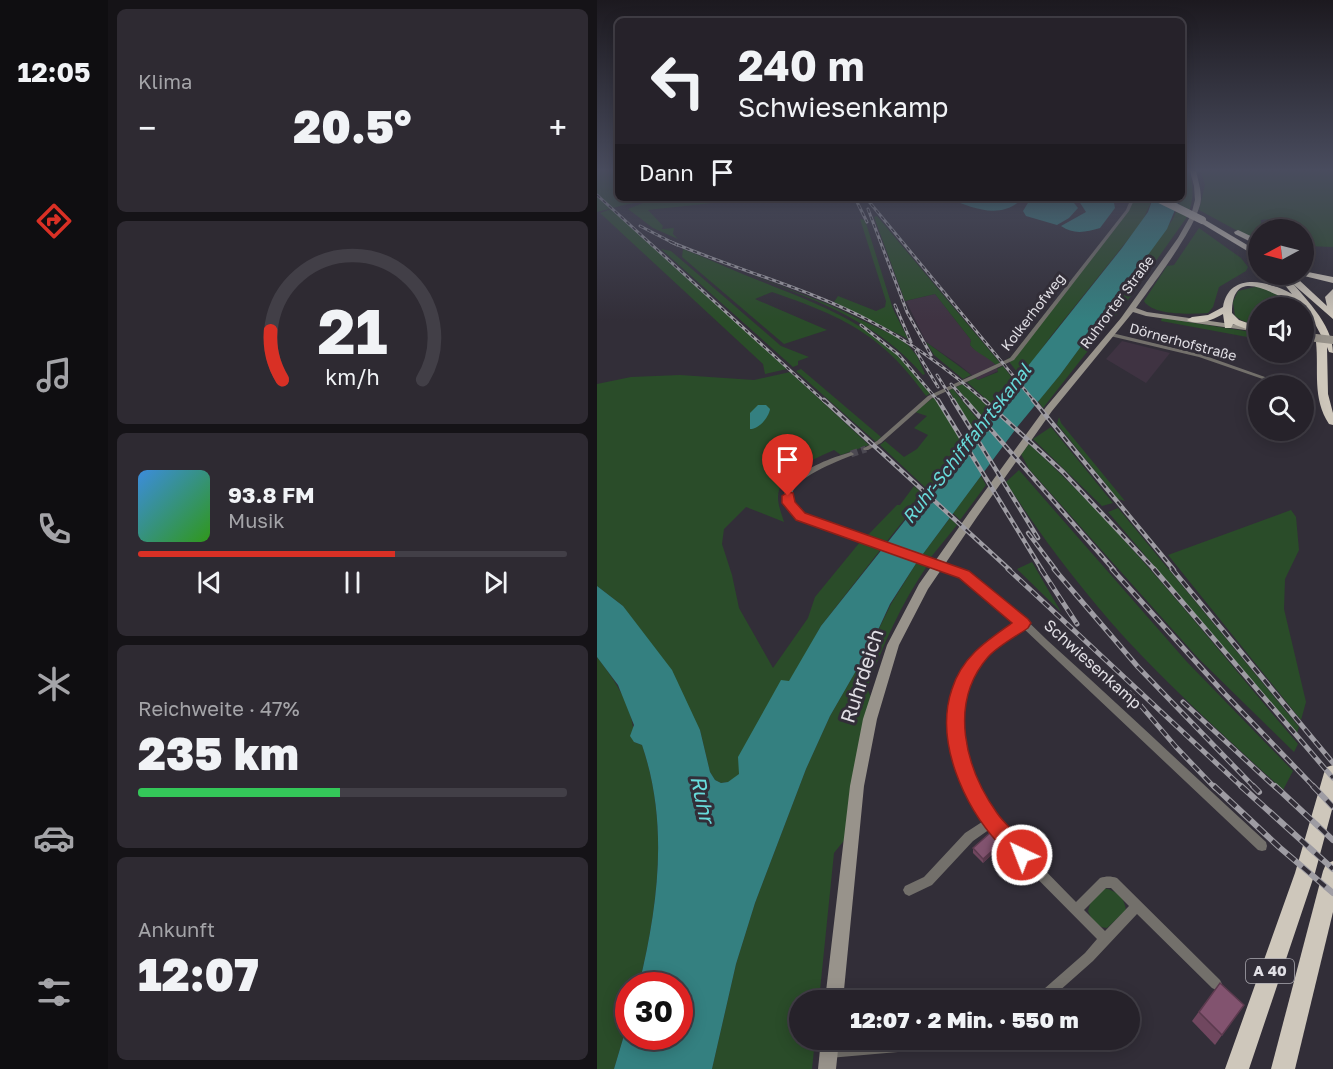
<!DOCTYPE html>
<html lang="de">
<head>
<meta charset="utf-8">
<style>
  body { margin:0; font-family:"Golos Text",sans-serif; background:#2e2a32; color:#f1f3f6; height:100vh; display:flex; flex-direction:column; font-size:22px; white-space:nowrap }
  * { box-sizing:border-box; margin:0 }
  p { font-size:20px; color:#a4a4a8 }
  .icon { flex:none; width:33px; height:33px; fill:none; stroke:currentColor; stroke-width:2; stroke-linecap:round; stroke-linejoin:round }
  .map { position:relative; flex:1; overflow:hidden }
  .drawer { display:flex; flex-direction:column; gap:9px; padding:9px; background:#151317; width:489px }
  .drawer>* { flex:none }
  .hud { position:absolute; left:18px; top:18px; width:570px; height:183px; border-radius:9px; box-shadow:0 3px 15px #0003,0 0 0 2px #423f47; background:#26222a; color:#f1f3f6; overflow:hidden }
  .needle { width:39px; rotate:263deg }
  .buttons { position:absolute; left:651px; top:219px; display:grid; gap:12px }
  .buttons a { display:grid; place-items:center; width:66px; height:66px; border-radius:50%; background:#26222a; box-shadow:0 3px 15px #0003,0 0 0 2px #423f47; font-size:30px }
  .speed { position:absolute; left:18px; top:972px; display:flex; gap:12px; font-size:30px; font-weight:700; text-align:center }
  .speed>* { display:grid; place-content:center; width:78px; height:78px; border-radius:50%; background:#26222a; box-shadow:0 3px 15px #0003,0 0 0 2px #423f47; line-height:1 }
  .speed .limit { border:9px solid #d22; background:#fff; color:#111 }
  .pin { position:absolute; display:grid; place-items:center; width:51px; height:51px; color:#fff; margin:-62px -26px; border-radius:50% 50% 50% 0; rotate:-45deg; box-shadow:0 0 6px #0007 }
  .pin .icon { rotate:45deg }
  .me { position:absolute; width:66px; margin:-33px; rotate:317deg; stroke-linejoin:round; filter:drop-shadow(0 0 4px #0008) }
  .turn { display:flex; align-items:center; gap:21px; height:126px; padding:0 24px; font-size:27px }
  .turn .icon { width:78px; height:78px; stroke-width:2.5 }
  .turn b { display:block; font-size:42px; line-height:51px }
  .then { display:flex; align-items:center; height:57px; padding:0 24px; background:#0003; gap:12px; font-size:22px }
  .big { font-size:45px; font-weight:800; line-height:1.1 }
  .drawer .widget { flex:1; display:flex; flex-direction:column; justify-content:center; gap:9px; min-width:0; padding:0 21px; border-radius:9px; background:#2e2a32 }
  .drawer .dial { align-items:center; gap:0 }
  .dial svg { height:156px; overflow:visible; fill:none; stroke:#423f47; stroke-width:7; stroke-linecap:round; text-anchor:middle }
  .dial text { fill:#f1f3f6; stroke:none }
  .song { display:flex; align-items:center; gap:18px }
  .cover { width:72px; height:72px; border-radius:9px; background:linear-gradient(135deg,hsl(210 70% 55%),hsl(110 70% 35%)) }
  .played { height:6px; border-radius:3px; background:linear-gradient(90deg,#d93025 60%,#423f47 60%) }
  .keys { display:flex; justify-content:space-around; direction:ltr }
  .heat { display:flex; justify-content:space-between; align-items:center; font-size:33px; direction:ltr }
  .charge { height:9px; border-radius:4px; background:linear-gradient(90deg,#34c759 47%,#423f47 0) }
  .trip { position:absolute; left:192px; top:990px; width:351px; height:60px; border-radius:30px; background:#26222a; box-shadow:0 3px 15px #0003,0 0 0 2px #423f47; font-weight:800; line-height:60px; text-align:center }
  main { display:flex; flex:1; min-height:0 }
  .tabs { display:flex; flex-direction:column; width:108px; justify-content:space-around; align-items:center; background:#0f0e11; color:#a4a4a8 }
  .tabs .icon { width:42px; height:42px }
  .tabs .on { color:#d93025 }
  .tabs b { font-size:27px; color:#f1f3f6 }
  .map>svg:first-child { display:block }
  .commercial { fill:#3f3342 }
  .green { fill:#2a4c29 }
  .water { fill:#348080 }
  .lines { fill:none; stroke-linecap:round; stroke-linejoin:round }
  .minor-tunnel { stroke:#4c4952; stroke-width:7; stroke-dasharray:7 4; stroke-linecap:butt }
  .minor { fill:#73706b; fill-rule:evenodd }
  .secondary { fill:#98938b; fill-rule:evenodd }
  .motorway { fill:#cec7bb; fill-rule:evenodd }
  .rail-far3-casing { stroke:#9e9ca3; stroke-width:3 }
  .rail-far2-casing { stroke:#9e9ca3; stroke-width:4.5 }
  .rail-far1-casing { stroke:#9e9ca3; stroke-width:5 }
  .rail-casing { stroke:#9e9ca3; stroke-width:6 }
  .rail-far3 { stroke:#322e38; stroke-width:1.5; stroke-dasharray:4; stroke-linecap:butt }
  .rail-far2 { stroke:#322e38; stroke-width:2; stroke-dasharray:6; stroke-linecap:butt }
  .rail-far1 { stroke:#322e38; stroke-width:3; stroke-dasharray:8; stroke-linecap:butt }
  .rail { stroke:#322e38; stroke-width:4; stroke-dasharray:10; stroke-linecap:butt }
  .minor-bridge { stroke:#73706b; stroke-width:7 }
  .secondary-bridge { stroke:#98938b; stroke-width:8 }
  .motorway-bridge { stroke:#cec7bb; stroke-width:8 }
  .wall { fill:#70475f }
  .shaded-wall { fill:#5b3a4e }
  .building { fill:#82536f; stroke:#5b3a4e; stroke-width:1.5 }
  .route { fill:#d93025; stroke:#8d1f18; stroke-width:1.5 }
  .labels { text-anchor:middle; stroke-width:6; stroke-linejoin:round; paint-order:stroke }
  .far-street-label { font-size:14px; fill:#e1dfe5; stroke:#322e38 }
  .shield { fill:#322e38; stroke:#acaab1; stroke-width:1.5 }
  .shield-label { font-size:15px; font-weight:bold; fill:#e1dfe5 }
  .street-label { font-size:16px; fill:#e1dfe5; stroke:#322e38 }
  .water-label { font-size:18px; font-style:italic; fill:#68dbdb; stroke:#322e38 }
  .near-street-label { font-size:20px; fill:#e1dfe5; stroke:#322e38 }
  .near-water-label { font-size:21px; font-style:italic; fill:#68dbdb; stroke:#322e38 }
</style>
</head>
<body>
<main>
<nav class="tabs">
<b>12:05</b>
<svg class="icon on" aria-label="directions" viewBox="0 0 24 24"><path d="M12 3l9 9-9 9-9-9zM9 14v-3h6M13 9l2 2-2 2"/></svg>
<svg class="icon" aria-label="music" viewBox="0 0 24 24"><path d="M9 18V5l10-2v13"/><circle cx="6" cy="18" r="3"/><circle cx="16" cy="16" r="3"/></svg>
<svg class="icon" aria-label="phone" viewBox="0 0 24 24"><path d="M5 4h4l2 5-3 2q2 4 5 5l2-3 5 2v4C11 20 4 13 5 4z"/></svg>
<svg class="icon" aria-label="climate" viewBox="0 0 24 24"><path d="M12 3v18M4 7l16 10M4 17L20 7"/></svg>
<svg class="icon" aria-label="car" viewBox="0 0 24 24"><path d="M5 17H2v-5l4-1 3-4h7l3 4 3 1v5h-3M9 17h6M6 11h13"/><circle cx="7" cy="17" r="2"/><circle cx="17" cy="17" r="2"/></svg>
<svg class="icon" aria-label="filters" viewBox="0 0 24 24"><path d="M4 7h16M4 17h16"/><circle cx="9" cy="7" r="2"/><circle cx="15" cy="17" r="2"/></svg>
</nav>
<section class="drawer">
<div class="widget"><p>Klima</p>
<div class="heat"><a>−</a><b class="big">20.5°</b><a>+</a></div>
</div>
<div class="widget dial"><svg viewBox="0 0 100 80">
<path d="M14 69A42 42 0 1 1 86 69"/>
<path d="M14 69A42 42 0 0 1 8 44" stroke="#d93025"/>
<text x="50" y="56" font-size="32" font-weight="700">21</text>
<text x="50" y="72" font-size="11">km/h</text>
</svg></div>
<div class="widget">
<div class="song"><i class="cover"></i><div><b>93.8 FM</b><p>Musik</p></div></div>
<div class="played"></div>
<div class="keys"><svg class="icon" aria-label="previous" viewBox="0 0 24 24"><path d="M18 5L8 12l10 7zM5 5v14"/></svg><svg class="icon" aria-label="pause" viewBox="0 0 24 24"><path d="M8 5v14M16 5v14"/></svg><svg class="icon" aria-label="next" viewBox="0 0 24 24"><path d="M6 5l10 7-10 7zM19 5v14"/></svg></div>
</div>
<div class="widget"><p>Reichweite · 47%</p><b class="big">235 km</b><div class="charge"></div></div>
<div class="widget"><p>Ankunft</p><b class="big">12:07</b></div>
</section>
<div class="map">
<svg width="736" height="1069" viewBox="0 0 736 1069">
  <rect width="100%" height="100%" fill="#322e38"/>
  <g class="commercial">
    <polygon points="338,294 374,340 373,345 377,349 387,353 399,365 401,371 381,380 361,364 329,342 309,301"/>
    <polygon points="525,341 573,353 549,383 509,359"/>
  </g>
  <g class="green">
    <polygon points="0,171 21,171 21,198 80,198 31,204 0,212"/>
    <path d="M585 171H592C597 187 597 201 590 217L534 296 446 408 441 401 463 375 576 219 585 198Z"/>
    <path d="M604 171H736V247L710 246 707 240 705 225C690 224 679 218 664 220V223L692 229 662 230 661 242 602 210 608 185Z"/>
    <polygon points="99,198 161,198 51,210 66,226 65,229 77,228 76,234 81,239 56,228 31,209 46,203"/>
    <polygon points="534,198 556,198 545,222 454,336 424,377 410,359 414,357 530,210"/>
    <polygon points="14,209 16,211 190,369 168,374 166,364 3,213"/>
    <path d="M280 216 403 363 399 365C391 357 379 353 373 345L374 340 338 294 308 301 277 217Z"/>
    <polygon points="263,219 268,220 296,309 311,339 237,302 241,296 279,311 288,307 289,301"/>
    <path d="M602 228 644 258 651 267 649 271 622 287 616 307 611 313C595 314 556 316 547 301L570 266 577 265Z"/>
    <polygon points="64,249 74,251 184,346 212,357 201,361 201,365 196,367"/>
    <path d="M86 249C112 259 137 271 163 281 238 311 282 326 334 393L329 396C285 334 245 316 175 292L158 299 230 330 187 344 85 257Z"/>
    <path d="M149 273 231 304 298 336 311 345 320 356 328 374 326 375C280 320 213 298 149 273Z"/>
    <polygon points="662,286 689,296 699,307 662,308 661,327 644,320 638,316 636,302 641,291"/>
    <polygon points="565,318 661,333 661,339 564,321"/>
    <polygon points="329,342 374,375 366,379 337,355"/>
    <polygon points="406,366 419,383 399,408 370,382 378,378 381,380 401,372 400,369"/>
    <polygon points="204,369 284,437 279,442 199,371"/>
    <path d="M193 372 272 445 244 455 237 450C218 459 181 472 181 498 181 505 185 515 187 522L149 507 127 529 125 544 135 575 142 608 176 668 211 618 218 597 263 542 284 549 224 626 143 774 132 782 124 783 118 780 113 772 103 730 26 606 0 586V384L34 377 83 375 157 380Z"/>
    <polygon points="366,384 396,411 388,421 359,387"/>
    <polygon points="356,389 385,425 378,433 352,390"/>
    <polygon points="337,397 367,446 331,490 283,445 288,441 307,457 320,449 331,435 317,428 330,416 318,412"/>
    <polygon points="462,417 464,423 528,501 521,499 460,424"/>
    <polygon points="454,427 516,503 505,506 436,439"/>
    <path d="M432 444C531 535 614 642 701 744L697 752 601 658 432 469 424 454Z"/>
    <path d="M422 470 590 662 696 771 686 790C633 741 578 692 528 638 484 589 445 538 409 482Z"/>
    <polygon points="384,476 389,485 363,520 356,513"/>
    <polygon points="317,486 327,495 290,541 270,536 300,505 303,505"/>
    <polygon points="521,508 702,727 700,733 511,512"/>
    <polygon points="694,510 699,517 702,550 688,579 687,609 709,702 704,720 571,555"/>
    <polygon points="353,518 360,525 334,557 325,555"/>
    <path d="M320 562 330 566C304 604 286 645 270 688L274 697 249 838 237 853 222 1000H202V1040H218L215 1069H115L139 964 158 903 209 769 233 716 275 643 294 604Z"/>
    <polygon points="435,562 464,612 420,569"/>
    <path d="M0 657C19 682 38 709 37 742L45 745C72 824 61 906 42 985L32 986 31 1022 17 1069H0Z"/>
    <path d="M507 888C520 891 527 897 529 910L510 928C500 928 494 919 491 911L494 901Z"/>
  </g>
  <g class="water">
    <path d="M352 198H426C405 220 376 209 352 198Z"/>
    <polygon points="434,198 473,198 481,208 472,218 460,225 429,216 426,211"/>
    <path d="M480 198H502L517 203 518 208 503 228C489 232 477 235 464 226L489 212Z"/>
    <path d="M556 198H583L570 229 463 375 421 426 320 562 293 604 275 643 233 716 209 769 158 903 139 964 115 1069H17L31 1022 32 1036H82V986L42 985C61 906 72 824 45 745L37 742 33 736 37 725 21 685 0 657V586L26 606 75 670 103 730 113 772 118 780 124 783 131 782 142 774 141 757 184 680 192 681 224 626 525 248 551 212Z"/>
    <path d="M161 405H169L173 409C172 417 162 429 153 429V413Z"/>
  </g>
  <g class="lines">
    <polyline class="minor-tunnel" points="254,454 269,449"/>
    <g class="minor">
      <polygon points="534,198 538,198 532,211 417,360 335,398 284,443 271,450 267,450 266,449 267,448 280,441 331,396 413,358 529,210"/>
      <polygon points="515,333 606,355 688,384 686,386 683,385 602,357 513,336 512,335"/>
      <path d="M254 452 257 454 256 455C237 463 170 486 204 513 217 525 239 527 256 532 281 540 306 549 331 558L332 560 331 562H325L260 539 217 526 204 520 198 517 189 506 187 494C189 490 191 486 195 482 209 467 234 458 254 452Z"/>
      <path d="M353 566C394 581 429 621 461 650 531 713 599 778 669 842L670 846 669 850 665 851 661 850 426 628C409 640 389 651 377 669 347 716 370 783 402 823 411 834 421 843 431 853 447 869 463 886 479 902L503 878C509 876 514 876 520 878L623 980 625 984 623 988 619 990 615 988 540 914 496 961 452 1000H437L439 996 488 953 500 939 406 844 393 829 376 841 335 885 312 896 308 894 306 890 308 886 327 877 368 833 388 820C358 773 335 705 377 657 389 643 405 633 420 623 399 602 377 584 350 571L349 569 350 567ZM509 888H514L532 906 508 931 487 910Z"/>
      <polygon points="295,1040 376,1040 375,1045 370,1046 232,1058 227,1056 225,1051 227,1046 232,1044"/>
    </g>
    <g class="secondary">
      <path d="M593 171H599C601 180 604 189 604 199 602 225 555 285 539 308L550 312 662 328V332L549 316 536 312 455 411 380 517 331 589 302 645 280 719 267 786 246 1000H228L253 786 266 719 290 645 322 584 372 513 449 407 524 318 581 238 594 215 598 200 597 186Z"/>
      <polygon points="224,1040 242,1040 239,1069 221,1069"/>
    </g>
    <g class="motorway">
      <polygon points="605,218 662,252 662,258 602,222 602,218"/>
      <polygon points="641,230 662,240 662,246 638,234 637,232"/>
      <polygon points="706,271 736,277 736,283 703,275 706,274"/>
      <path d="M679 274H688C706 297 736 323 736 353L732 352 730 347 731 394 736 413V425L732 424C715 398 722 371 719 342L726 339 717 322 700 301C687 305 635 258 635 313L642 320 662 327 660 333 636 324 634 328H628L626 314C616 320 601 326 590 320L595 317 611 315 626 307C632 271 672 281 695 294Z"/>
      <polygon points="696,280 702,280 730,306 728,297 736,289 736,319 696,284"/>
      <polygon points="736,765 736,806 718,873 652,1069 628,1069 698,873 727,773 730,767"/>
      <polygon points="736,861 736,912 698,1069 674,1069 726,871 729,864"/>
    </g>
    <defs>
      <g id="rail-far3">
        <polyline points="0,195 228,402"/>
        <polyline points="258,198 270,222"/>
        <polyline points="269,198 438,402"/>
        <polyline points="271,209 310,312 334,355"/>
        <polyline points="43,226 80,245"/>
        <path d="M74 242C140 270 210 288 273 321 316 343 353 371 389 402"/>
        <polyline points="298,305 314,342"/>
        <polyline points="264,325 302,355 342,402"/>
        <polyline points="319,351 341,387"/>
        <polyline points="340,375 357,402"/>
        <polyline points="354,384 370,402"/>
      </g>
      <g id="rail-far2">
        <polyline points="227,400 413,570"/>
        <polyline points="341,400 445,570"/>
        <polyline points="356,400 441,538"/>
        <polyline points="368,400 517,570"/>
        <polyline points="387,400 466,472 558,570"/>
        <polyline points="436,400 577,570"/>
        <polyline points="431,533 459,570"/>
      </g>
      <g id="rail-far1">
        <polyline points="411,569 646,788"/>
        <polyline points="444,569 480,624"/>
        <polyline points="457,569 541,667 658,788"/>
        <polyline points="515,569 627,693 718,788"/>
        <polyline points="557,569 736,778"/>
        <polyline points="575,569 736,763"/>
        <polyline points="533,693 579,747 618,788"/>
        <polyline points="586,702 679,788"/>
      </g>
      <g id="rail">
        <polyline points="617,786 682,847 736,893"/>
        <polyline points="644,786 736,869"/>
        <polyline points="656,786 662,792"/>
        <polyline points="678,786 736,840"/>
        <polyline points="716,786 736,807"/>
      </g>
    </defs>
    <use href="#rail-far3" class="rail-far3-casing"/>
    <use href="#rail-far2" class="rail-far2-casing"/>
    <use href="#rail-far1" class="rail-far1-casing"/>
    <use href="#rail" class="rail-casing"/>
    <use href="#rail-far3" class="rail-far3"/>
    <use href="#rail-far2" class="rail-far2"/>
    <use href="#rail-far1" class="rail-far1"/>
    <use href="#rail" class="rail"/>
    <polyline class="minor-bridge" points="328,560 353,569"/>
    <polyline class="secondary-bridge" points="711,337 736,340"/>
    <polyline class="motorway-bridge" points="560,198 605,220"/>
  </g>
  <g class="wall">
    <polygon points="376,848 402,848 386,863 376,853"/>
    <polygon points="623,983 625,1035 618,1045 595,1021"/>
  </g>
  <polygon class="shaded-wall" points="403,844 402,848 386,863 386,859"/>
  <g class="building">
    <polygon points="393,833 403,844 386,859 376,848"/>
    <polygon points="623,983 647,1005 625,1035 602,1012"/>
  </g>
  <linearGradient id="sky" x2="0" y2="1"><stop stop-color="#1c191f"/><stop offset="0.53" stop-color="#494c5e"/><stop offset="1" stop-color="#494c5e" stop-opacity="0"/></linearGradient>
  <rect width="736" height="321" fill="url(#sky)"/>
  <path class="route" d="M191 492 196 493 198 502 208 513 372 571 431 619 434 623 431 628C418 637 401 646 391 657 351 703 368 768 400 813 410 828 428 838 435 855L432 862 425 865C415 861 409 852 402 844 367 806 337 741 355 689 365 657 389 641 415 623L362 578 199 520 185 503V496Z"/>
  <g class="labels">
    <g class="far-street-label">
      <text transform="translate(520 302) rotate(-53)" y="5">Ruhrorter Straße</text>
      <text transform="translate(436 312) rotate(-52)" y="5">Kolkerhofweg</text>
      <text transform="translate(586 342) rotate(15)" y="5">Dörnerhofstraße</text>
    </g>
    <rect class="shield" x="649" y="959" width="48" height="24" rx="4.5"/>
    <g class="shield-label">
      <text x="673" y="976">A 40</text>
    </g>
    <g class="street-label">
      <text transform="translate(496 664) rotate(42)" y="6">Schwiesenkamp</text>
    </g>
    <g class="water-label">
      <text transform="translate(370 444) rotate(-52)" y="6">Ruhr-Schifffahrtskanal</text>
    </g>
    <g class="near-street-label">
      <text transform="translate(265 676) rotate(-72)" y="7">Ruhrdeich</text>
    </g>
    <g class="near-water-label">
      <text transform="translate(105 799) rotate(78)" y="7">Ruhr</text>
    </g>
  </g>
</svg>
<div class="buttons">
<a><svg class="needle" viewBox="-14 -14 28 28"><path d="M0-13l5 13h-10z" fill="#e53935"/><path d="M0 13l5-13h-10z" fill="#a4a4a8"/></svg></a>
<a><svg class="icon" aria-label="sound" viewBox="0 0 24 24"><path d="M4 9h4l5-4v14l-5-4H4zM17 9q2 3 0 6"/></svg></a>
<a><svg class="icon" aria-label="search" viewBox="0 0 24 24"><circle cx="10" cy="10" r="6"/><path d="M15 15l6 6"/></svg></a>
</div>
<div class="speed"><div class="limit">30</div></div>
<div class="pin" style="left:191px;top:496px;background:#d93025"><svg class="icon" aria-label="arrive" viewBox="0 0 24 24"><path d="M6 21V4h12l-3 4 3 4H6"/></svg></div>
<svg class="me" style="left:425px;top:855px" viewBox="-20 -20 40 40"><circle r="17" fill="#d93025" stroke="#fff" stroke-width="3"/><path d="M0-11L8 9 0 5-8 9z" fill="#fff"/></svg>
<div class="trip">12:07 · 2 Min. · 550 m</div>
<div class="hud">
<div class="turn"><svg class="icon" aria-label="left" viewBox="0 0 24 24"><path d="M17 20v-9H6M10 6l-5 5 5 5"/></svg><div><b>240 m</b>Schwiesenkamp</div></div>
<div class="then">Dann<svg class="icon" aria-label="arrive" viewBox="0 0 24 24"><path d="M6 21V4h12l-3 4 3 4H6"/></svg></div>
</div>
</div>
</main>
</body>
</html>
